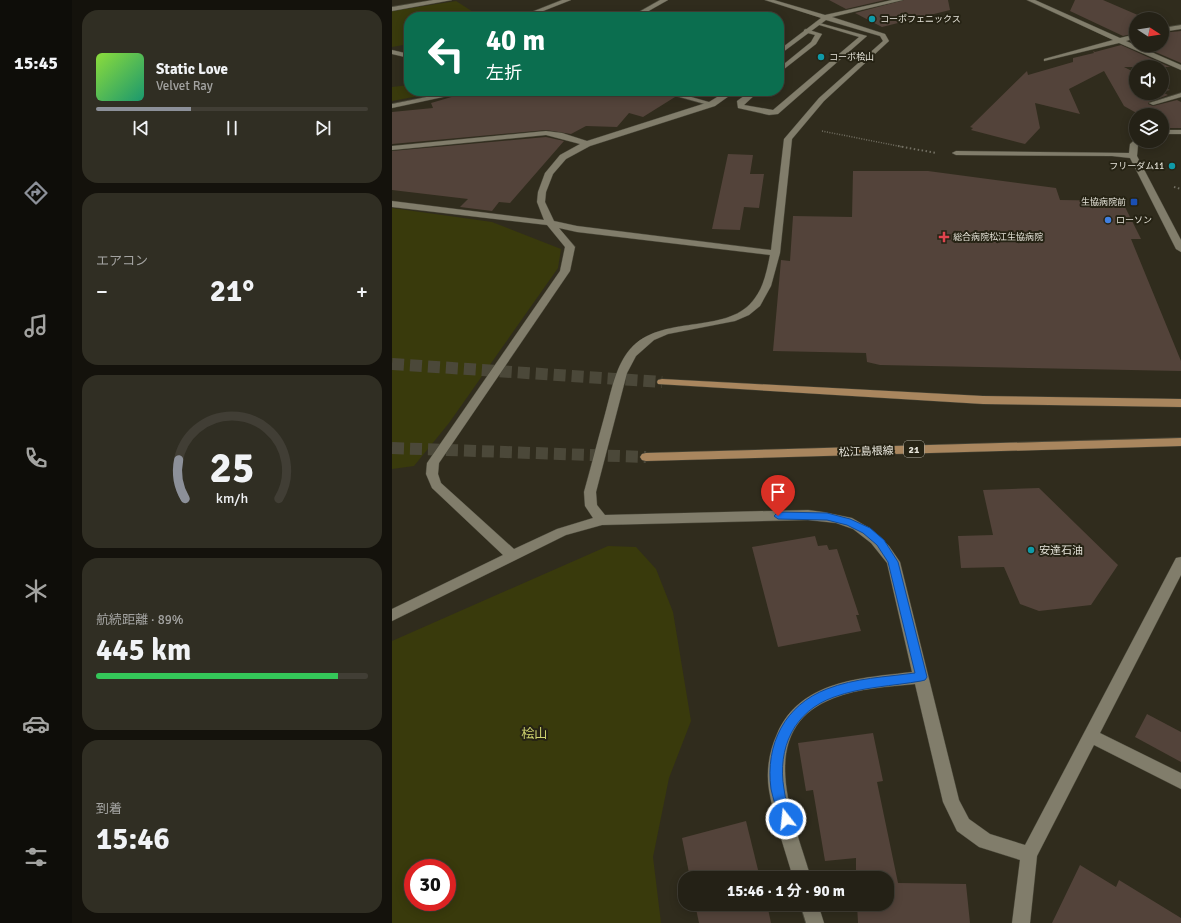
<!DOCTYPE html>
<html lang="ja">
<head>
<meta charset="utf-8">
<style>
  body { margin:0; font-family:Signika,"Noto Sans JP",sans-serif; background:#302e23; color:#f1f3f6; height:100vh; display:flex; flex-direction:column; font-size:15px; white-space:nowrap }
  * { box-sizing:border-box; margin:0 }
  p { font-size:13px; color:#a3a3a1 }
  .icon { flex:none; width:22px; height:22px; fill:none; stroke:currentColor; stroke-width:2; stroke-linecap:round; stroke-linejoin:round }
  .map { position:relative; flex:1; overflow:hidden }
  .drawer { display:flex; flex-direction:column; gap:10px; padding:10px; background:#14120c; width:320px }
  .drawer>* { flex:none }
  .hud { position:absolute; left:12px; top:12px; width:380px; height:84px; border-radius:16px; box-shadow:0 2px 10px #0003,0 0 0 1px #413e35; background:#0b6e4f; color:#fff; overflow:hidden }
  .needle { width:26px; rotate:102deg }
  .fabs { position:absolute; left:737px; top:12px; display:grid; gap:8px }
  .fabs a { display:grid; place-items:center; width:40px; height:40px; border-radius:50%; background:#242116; box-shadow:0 2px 10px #0003,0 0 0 1px #413e35; font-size:20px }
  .speed { position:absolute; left:12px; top:859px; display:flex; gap:8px; font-size:20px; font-weight:700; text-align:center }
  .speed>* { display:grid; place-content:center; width:52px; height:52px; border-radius:50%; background:#242116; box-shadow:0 2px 10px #0003,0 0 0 1px #413e35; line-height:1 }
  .speed .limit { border:6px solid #d22; background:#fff; color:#111 }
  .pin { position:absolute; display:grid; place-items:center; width:34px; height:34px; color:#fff; margin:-41px -17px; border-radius:50% 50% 50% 0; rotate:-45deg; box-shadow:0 0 4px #0007 }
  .pin .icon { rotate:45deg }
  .me { position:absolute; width:44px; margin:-22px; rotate:344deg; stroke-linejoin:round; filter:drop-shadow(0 0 3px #0008) }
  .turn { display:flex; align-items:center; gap:14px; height:84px; padding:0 16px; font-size:18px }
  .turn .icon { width:52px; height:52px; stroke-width:2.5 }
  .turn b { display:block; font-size:28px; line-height:34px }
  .big { font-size:30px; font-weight:700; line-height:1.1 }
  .drawer .tile { flex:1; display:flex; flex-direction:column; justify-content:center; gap:6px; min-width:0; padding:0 14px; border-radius:16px; background:#302e23 }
  .drawer .dial { align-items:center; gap:0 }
  .dial svg { height:104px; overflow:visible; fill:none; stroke:#413e35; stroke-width:7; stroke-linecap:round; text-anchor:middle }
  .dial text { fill:#f1f3f6; stroke:none }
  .song { display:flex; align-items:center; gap:12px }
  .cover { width:48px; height:48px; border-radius:6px; background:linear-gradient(135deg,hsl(90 70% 55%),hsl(160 70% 35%)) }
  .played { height:4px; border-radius:2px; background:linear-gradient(90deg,#8c9099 35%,#413e35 35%) }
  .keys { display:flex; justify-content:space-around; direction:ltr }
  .heat { display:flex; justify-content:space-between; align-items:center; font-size:22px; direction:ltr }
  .charge { height:6px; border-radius:3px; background:linear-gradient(90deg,#34c759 89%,#413e35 0) }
  .trip { position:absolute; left:286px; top:871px; width:216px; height:40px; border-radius:16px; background:#242116; box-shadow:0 2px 10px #0003,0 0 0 1px #413e35; font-weight:700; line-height:40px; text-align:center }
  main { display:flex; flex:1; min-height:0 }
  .tabs { display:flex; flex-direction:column; width:72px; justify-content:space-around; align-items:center; background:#0e0d09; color:#a3a3a1 }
  .tabs .icon { width:28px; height:28px }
  .tabs .on { color:#8c9099 }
  .tabs b { font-size:18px; color:#f1f3f6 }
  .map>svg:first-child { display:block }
  .green { fill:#393a0c; fill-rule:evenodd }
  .building { fill:#53433a }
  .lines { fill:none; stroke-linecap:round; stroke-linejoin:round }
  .primary-tunnel { stroke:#4b4839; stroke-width:12; stroke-dasharray:12 6; stroke-linecap:butt }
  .lane-casing { stroke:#494739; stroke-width:1 }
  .street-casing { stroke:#494739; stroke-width:1 }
  .primary-casing { stroke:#494739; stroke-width:1 }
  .path-far1 { stroke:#737063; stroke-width:1.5; stroke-dasharray:1 1.5; stroke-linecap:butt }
  .path { stroke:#737063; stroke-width:2; stroke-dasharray:1.5 2.5; stroke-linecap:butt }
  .lane { fill:#817d6b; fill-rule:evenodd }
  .street { fill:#817d6b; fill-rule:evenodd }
  .primary { fill:#a9865e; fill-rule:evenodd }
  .route { fill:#1a73e8; stroke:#114b97 }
  .culture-dot { fill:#0f9aa8; stroke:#262314; stroke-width:1.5 }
  .transit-dot { fill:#1a4fb4; stroke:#262314; stroke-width:1.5 }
  .shop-dot { fill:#3f7fe0; stroke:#262314; stroke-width:1.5 }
  .health-dot { fill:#e0444e; stroke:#262314; stroke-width:1.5 }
  .labels { text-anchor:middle; stroke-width:4; stroke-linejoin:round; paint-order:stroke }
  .far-poi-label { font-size:9px; fill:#e6e4da; stroke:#262314; text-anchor:start }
  .shield { fill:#262314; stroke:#acaa9f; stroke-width:1 }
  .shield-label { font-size:10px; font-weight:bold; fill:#e6e4da }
  .street-label { font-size:11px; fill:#e6e4da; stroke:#262314 }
  .poi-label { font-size:11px; fill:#e6e4da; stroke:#262314; text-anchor:start }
  .near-park-label { font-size:13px; fill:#ced26f; stroke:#262314 }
</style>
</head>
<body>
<main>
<nav class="tabs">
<b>15:45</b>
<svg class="icon on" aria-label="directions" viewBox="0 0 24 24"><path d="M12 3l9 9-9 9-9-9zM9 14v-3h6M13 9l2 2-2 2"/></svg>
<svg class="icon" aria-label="music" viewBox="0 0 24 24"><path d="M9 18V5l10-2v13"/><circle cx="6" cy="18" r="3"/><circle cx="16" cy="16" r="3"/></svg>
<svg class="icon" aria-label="phone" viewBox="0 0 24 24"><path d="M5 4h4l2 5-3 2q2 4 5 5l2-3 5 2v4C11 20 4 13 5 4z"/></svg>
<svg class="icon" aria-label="climate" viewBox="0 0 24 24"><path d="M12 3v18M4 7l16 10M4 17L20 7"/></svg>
<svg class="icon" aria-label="car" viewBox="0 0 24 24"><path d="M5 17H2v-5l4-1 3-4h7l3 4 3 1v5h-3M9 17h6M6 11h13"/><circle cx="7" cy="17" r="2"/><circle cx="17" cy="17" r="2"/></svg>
<svg class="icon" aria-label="filters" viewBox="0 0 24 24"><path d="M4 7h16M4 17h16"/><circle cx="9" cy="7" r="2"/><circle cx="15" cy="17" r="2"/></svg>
</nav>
<section class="drawer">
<div class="tile">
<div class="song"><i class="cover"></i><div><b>Static Love</b><p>Velvet Ray</p></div></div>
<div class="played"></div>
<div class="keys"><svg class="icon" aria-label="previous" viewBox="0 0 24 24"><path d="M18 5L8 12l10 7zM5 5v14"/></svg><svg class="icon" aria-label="pause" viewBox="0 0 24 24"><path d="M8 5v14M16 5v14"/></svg><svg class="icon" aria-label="next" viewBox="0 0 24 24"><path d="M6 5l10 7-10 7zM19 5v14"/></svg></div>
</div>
<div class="tile"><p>エアコン</p>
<div class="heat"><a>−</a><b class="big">21°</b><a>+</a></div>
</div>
<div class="tile dial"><svg viewBox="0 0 100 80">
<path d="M14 69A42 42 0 1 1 86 69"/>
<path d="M14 69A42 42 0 0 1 9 39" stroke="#8c9099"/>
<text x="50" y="56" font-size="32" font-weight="700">25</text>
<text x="50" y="72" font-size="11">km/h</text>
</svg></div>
<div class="tile"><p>航続距離 · 89%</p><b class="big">445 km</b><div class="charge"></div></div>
<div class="tile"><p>到着</p><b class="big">15:46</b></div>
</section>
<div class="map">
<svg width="789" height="923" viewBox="0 0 789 923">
  <rect width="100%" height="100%" fill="#302c1d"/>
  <g class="green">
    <polygon points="64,1 89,17 17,17 17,44 0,47 0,11"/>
    <polygon points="17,85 17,91 53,91 0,101 0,87"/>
    <polygon points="0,208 100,222 169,249 166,268 57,423 22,466 0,469"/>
    <path d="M216 546 244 547 264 569 281 612 299 721 277 778 261 857 269 923H0V641ZM21 868H55V902H21Z"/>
  </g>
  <g class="building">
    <polygon points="437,0 493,0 454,9"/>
    <polygon points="512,0 556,0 558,10 490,27 463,13"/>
    <polygon points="683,0 711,0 755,19 744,19 744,33 731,36 678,11"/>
    <polygon points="789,31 789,63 747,45 770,45 770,33"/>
    <polygon points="729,45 778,67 732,67 744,73 744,93 770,93 770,86 778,90 770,92 776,95 757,102 756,104 761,106 785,100 789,102 789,128 770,128 770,115 748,115 732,106 712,71 677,89 688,114 643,103 648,128 633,144 579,130 581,128 578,127 635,71 636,75 681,62 681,58 702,53 701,51 703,52"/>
    <polygon points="80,91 265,91 283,97 251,117 237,113 225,127 194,126 179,134 154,130 0,144 0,112 41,108 39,103"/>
    <polygon points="154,137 172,141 118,203 107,202 100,211 68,207 76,199 0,190 0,151"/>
    <polygon points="336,154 361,155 358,174 372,174 367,208 352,207 348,230 320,229"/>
    <polygon points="461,171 536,171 664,188 668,200 730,201 749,239 739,239 789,361 789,371 488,365 475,362 474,353 381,351 389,260 398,261 401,216 460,217"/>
    <polygon points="647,488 726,565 699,605 647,611 628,604 612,567 569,568 566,536 601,535 591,490"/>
    <polygon points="423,536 426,546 435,545 437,550 445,549 467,615 464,615 469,631 386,647 360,547"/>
    <polygon points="755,714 789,732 789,762 743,737"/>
    <polygon points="481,733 491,781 485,782 506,883 574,884 578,923 466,923 465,904 495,904 495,878 464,878 464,858 433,861 421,790 414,791 406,743"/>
    <polygon points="354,821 368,878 298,878 290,838"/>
    <polygon points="688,865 724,887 727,880 789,918 789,923 660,923"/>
    <polygon points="303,904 375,904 379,923 307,923"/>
  </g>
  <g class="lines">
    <g class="primary-tunnel">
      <polyline points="0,364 270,382"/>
      <polyline points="0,448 254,457"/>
    </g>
    <defs>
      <g id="lane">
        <polygon points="424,22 475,36 386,114 377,115 346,108 345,101 359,91 367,91 352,105 381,110 467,37 424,24"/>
        <polygon points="414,29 430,34 424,44 387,73 387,68 419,42 423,35 412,32 412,30"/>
        <polygon points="266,91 278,91 324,104 320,106"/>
      </g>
      <g id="street">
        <polygon points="41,0 60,0 0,11 0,7"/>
        <polygon points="170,0 179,0 136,17 127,17"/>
        <polygon points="268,0 276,0 246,17 238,17"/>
        <path d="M373 0H382L433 15 500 0H511L440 17 493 34 497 41 432 101 400 139 388 253 379 286 368 306 357 315 343 321 276 334 262 340 244 356 235 373 204 492 205 505 213 515 416 510 431 512 460 518 479 529 497 546 508 562 567 800 577 819 598 834 633 845 784 558 789 557V575L708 733 789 773V789L702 745 645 856 638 923H620L628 860 587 847 565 831 551 802 523 684C496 687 467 688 442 698 360 729 402 820 419 878H401C393 849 382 820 377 790 374 771 377 752 385 734 408 680 470 678 520 672L495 563 479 543 461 529 444 523 416 520 210 525 174 535 0 621V609L111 555 40 488 34 474 35 463 168 271 173 247 155 225 0 207V201L152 220 145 202 146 192 153 173 168 155 188 144 154 135 0 150V146L154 131 170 133 195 141 317 102 335 91H344L323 106 198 146 174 159 161 174 154 192 153 202 162 221 185 226 379 250 392 139 427 98 491 41 488 36 434 20 387 55V50L429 18ZM167 228 185 232 378 255C375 270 372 286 363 298 338 335 274 314 241 346 223 364 219 394 212 418 205 443 199 467 192 492L193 506 201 518 165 529 122 549 49 483 46 474 47 463 178 271 183 247Z"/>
        <polygon points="635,0 643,0 728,38 744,34 744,38 734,41 789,65 789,70 727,43 652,61 652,59 721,40"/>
        <polygon points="789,25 789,29 770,32 770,28"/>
        <polygon points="0,50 17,54 17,58 0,54"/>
        <polygon points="64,91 79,91 0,108 0,104"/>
        <polygon points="789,93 789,97 761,105 757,103"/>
        <rect x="770" y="130" width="19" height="4"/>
        <polygon points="744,139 744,141 749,141 746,145 745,156 789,240 789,252 784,249 738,158 720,156 564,155 560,153 564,151 737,153 738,144"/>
        <polygon points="408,904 426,904 432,923 414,923"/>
      </g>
      <g id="primary">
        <polygon points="270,379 591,396 789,399 789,407 591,404 266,384 265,382 266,380"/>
        <polygon points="789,438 789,446 254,461 250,460 248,457 250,454 254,453"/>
      </g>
    </defs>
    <use href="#lane" class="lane-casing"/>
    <use href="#street" class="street-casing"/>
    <use href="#primary" class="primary-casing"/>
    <polyline class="path-far1" points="430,131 511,147"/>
    <g class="path">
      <polyline points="506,146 544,153"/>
      <polyline points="782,187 789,189"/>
    </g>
    <use href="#lane" class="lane"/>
    <use href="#street" class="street"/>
    <use href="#primary" class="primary"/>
  </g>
  <path class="route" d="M386 512 435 513 458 519 478 528 492 540 506 562 535 677 533 680 529 681C501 686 469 687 442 697 402 711 385 748 392 789 393 799 397 809 400 819L398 823 394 825 389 823 387 819C385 809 381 799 379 789 373 744 393 705 435 689 463 678 494 677 523 673L496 562 485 545 471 533 455 525 435 520 386 519 382 516Z"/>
  <g class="culture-dot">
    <circle cx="480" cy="19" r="4"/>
    <circle cx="429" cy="57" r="4"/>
    <circle cx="780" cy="166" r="4"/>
    <circle cx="639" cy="550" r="4"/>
  </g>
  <rect class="transit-dot" x="738" y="198" width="8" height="8" rx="2"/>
  <circle class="shop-dot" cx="716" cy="220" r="4"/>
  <path class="health-dot" d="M550 231h4v4h4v4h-4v4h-4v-4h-4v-4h4z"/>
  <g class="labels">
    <g class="far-poi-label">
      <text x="488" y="22">コーポフェニックス</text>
      <text x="437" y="60">コーポ桧山</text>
      <text x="772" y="169" text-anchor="end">フリーダム11</text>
      <text x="734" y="205" text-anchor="end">生協病院前</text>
      <text x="724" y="223">ローソン</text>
      <text x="561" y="240">総合病院松江生協病院</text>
    </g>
    <rect class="shield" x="512" y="441" width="20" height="16" rx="3"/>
    <g class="shield-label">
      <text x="522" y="453">21</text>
    </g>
    <g class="street-label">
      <text transform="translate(474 451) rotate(-2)" y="4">松江島根線</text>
    </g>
    <g class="poi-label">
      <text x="647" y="554">安達石油</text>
    </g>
    <g class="near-park-label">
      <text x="142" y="738">桧山</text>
    </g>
  </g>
</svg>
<div class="fabs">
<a><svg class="needle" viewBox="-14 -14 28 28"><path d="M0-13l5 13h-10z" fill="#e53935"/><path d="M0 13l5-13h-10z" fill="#a3a3a1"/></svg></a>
<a><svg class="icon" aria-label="sound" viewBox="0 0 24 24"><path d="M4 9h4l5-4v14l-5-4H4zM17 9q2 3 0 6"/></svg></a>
<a><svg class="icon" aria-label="layers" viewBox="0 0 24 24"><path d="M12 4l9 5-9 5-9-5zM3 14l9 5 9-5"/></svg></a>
</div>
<div class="speed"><div class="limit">30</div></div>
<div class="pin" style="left:386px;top:516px;background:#d93025"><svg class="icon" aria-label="arrive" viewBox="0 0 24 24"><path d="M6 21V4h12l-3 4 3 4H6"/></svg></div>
<svg class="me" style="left:394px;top:819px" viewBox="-20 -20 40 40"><circle r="17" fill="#1a73e8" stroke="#fff" stroke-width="3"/><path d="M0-11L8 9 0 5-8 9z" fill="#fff"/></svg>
<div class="trip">15:46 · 1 分 · 90 m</div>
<div class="hud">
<div class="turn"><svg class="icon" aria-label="left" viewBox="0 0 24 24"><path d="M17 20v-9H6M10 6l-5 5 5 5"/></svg><div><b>40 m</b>左折</div></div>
</div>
</div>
</main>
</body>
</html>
